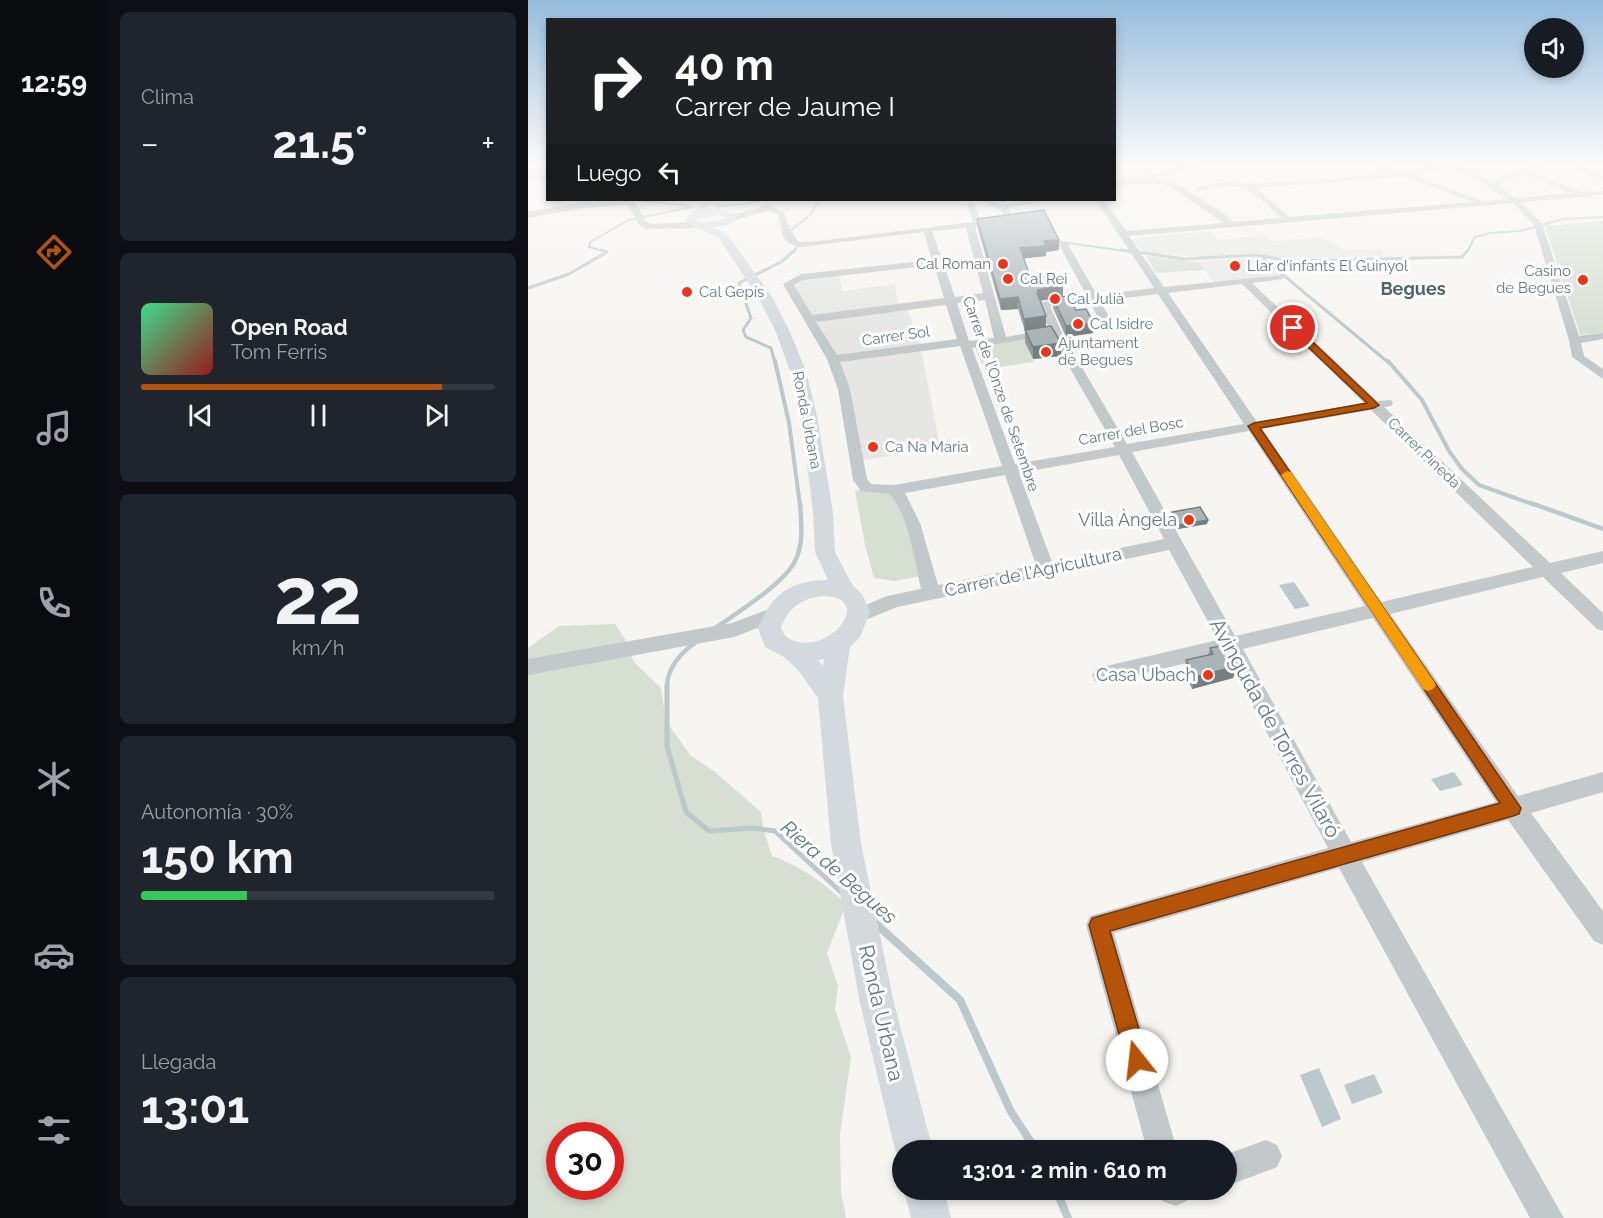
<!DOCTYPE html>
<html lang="es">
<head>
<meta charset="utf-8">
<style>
  body { margin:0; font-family:Raleway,sans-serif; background:#20242c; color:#f1f3f6; height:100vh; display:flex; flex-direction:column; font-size:22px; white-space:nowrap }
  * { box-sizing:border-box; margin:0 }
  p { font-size:20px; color:#9ea1a6 }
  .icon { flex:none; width:33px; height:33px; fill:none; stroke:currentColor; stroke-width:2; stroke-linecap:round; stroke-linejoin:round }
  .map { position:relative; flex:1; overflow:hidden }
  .drawer { display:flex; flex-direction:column; gap:12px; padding:12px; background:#0d0f14; width:420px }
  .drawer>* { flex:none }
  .guide { position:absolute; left:18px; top:18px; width:570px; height:183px; border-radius:0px; box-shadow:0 3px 9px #0003; background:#202124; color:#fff; overflow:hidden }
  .buttons { position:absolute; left:996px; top:18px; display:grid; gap:12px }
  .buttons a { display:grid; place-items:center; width:60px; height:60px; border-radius:50%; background:#171b24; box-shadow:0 3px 9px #0003; font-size:30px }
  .speed { position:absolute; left:18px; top:1122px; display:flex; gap:12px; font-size:30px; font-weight:700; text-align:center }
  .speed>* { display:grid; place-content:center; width:78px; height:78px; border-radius:50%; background:#171b24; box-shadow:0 3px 9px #0003; line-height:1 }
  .speed .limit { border:9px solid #d22; background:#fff; color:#111 }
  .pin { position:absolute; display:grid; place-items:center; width:51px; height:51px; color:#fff; margin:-26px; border:3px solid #fff; border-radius:50%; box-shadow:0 2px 6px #0007 }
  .me { position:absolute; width:66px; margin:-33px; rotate:344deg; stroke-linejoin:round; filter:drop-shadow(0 0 4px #0008) }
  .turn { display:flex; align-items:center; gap:21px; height:126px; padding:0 30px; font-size:27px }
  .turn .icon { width:78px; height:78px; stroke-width:2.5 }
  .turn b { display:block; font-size:42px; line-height:51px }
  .then { display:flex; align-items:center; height:57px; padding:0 30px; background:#0003; gap:12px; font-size:22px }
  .big { font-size:45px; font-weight:700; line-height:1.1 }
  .drawer .card { flex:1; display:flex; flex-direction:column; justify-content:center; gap:9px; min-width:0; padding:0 21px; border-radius:9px; background:#20242c }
  .drawer .dial { align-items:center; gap:0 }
  .dial b { font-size:78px; line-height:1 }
  .song { display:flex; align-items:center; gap:18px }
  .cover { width:72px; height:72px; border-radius:9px; background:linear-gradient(135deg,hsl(150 70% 55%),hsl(0 70% 35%)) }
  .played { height:6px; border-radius:3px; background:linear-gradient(90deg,#b45309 85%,#363941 85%) }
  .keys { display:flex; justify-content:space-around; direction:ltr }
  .heat { display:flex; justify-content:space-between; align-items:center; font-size:33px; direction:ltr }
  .charge { height:9px; border-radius:4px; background:linear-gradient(90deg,#34c759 30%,#363941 0) }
  .trip { position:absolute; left:364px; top:1140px; width:345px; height:60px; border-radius:30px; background:#171b24; box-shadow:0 3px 9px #0003; font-weight:700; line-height:60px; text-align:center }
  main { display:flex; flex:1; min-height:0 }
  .tabs { display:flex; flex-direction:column; width:108px; justify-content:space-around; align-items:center; background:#090b0e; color:#9ea1a6 }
  .tabs .icon { width:42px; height:42px }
  .tabs .selected { color:#b45309 }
  .tabs b { font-size:27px; color:#f1f3f6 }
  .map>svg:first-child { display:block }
  .built { fill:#e6e7e5 }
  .green { fill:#d7ded2; fill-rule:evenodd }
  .water { fill:#bbc9cc }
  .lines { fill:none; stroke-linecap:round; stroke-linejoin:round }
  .stream-far5 { stroke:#bbc9cc; stroke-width:2 }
  .stream-far4 { stroke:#bbc9cc; stroke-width:3 }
  .stream-far3 { stroke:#bbc9cc; stroke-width:4 }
  .stream-far2 { stroke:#bbc9cc; stroke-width:4.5 }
  .stream-far1 { stroke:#bbc9cc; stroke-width:5 }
  .stream { stroke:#bbc9cc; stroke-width:8 }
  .minor { fill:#c3c8ca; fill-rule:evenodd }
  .major { fill:#d3d9dd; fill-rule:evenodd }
  .wall { fill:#919b9d }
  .shaded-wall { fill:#767e80 }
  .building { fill:#a9b4b7; stroke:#767e80; stroke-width:1.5 }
  .route { fill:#b45309; stroke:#753606; stroke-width:1.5 }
  .slow { fill:#f59e0b }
  .poi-dot { fill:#ef3418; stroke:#fff; stroke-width:2 }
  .labels { text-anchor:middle; stroke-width:6; stroke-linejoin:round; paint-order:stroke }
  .far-poi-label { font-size:15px; fill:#627985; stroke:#fff; text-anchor:start }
  .far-street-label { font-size:15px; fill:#627985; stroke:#fff }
  .far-quarter-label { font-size:18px; font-weight:bold; fill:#516169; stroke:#fff }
  .poi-label { font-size:18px; fill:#627985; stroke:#fff; text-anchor:end }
  .street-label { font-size:18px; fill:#627985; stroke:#fff }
  .water-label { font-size:20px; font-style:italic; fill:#59767b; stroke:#fff }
  .near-street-label { font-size:21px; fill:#627985; stroke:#fff }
</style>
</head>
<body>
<main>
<nav class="tabs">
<b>12:59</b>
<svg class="icon selected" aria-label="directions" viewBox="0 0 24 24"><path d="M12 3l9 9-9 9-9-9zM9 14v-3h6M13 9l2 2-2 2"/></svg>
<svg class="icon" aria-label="music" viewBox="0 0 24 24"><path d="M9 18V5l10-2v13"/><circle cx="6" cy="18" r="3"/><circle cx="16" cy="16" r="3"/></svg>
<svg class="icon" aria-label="phone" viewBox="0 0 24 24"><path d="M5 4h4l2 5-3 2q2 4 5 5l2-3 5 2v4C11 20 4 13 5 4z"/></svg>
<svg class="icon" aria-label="climate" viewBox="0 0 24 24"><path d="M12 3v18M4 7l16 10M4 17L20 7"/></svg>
<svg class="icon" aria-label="car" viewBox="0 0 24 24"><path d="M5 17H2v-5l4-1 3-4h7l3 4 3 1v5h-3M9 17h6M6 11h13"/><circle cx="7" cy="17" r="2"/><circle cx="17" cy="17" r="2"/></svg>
<svg class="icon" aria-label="filters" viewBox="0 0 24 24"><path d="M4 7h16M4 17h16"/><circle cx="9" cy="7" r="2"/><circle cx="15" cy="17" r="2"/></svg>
</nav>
<section class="drawer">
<div class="card"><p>Clima</p>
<div class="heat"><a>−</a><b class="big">21.5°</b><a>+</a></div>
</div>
<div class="card">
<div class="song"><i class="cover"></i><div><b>Open Road</b><p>Tom Ferris</p></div></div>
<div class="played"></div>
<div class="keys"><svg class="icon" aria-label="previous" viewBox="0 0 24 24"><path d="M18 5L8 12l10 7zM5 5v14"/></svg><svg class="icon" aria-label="pause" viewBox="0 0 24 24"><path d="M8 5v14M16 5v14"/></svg><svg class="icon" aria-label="next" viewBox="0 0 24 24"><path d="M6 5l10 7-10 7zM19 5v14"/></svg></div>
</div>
<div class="card dial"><b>22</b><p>km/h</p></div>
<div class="card"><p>Autonomía · 30%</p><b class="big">150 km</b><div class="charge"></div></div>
<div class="card"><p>Llegada</p><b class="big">13:01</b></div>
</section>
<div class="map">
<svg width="1075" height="1218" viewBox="0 0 1075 1218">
  <rect width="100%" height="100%" fill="#f6f5f2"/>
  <g class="built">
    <polygon points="682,231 690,240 738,235 744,241 795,237 817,250 853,250 856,255 795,258 743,257 726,253 671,257 615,252 605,238"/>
    <polygon points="728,256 751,275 686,282 671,262"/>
    <polygon points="311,272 314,291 367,284 370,306 378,305 393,347 412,448 329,461 316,389 263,281"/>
  </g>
  <g class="green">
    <polygon points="1075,221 1075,333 1052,335 1017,226"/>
    <polygon points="618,256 671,262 677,270 628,273"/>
    <polygon points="497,339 506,362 456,369 446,345"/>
    <polygon points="338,488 366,490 398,575 367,581 346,578 337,545 327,491"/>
    <path d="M87 624 97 639 106 662 133 688 138 721 163 756 187 772 233 812 236 831 244 856C275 868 294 881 318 904L299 953 310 986 307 1009 323 1057 312 1134 313 1192 318 1218H0V648L31 626ZM32 1136H82V1186H32Z"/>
  </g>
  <g class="water">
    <polygon points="766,582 782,606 767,609 751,585"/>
    <polygon points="926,772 935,785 912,791 903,779"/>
    <polygon points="791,1068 813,1119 794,1127 772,1075"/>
    <polygon points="846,1074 855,1093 824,1104 816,1085"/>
  </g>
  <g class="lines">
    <g class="stream-far5">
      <polyline points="0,168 20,172"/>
      <polyline points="110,200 161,206"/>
      <polyline points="188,206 217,204 233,200"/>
      <polyline points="526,241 604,252"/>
      <polyline points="78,252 61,247 62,242 101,220 164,207"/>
      <polyline points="266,252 271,244 262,231 282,215 292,200"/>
      <polyline points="939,252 947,237 961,233 992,231 1035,219 1075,217"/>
    </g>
    <g class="stream-far4">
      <polyline points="594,250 657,259 727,255 763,261 934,257 940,250"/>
      <polyline points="736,259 861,363"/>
      <polyline points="0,288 41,274 79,252 73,250"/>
      <polyline points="247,363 243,348 218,337 215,330 223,318 211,283 253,262 267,250"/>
    </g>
    <g class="stream-far3">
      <polyline points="247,361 261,423 272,505"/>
      <polyline points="860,361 894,400 921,451 934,469 951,485 1007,505"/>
    </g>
    <g class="stream-far2">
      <polyline points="1003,503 1075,529"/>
      <path d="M186 629C207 614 259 582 268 559 276 542 273 521 272 503"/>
      <path d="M139 687C139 669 152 653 167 643"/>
    </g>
    <polyline class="stream-far1" points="139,685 139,746 158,812 181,831 225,828 247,831 315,894"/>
    <g class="stream">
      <polyline points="346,922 432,1000 482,1110 508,1150"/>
      <polyline points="528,1190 540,1218"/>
    </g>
    <g class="minor">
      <path d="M666 164H681L619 180H642L694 212 705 222 752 218C721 185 715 182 671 191H668V187L701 181 719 184 865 174 842 164H853L877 173 913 164H925L964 181 1010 164H1021L1003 172 1054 192 1075 191V195L993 202 1014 224 1051 336 1075 333V339L1053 343 1056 356 1075 369V379L1044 357 1041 340 1006 225 985 203 601 236 636 287 755 275V279L724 283 849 401 863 400 865 403 863 406 856 407 1022 563 1075 551V563L1033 573 1075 613V631L1069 629 1015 577 862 614 990 796 1075 772V792L1003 813 1075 911V945L1066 941 980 820 834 862 1036 1218H1002L811 868 586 933 649 1150H619L558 925 562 916 800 848 697 654 574 683 567 681 564 675 567 669 574 667 690 640 641 550 369 607 330 623 324 621 321 616 324 611 359 596 393 589C386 558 382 519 362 494L333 491 325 480 310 389 299 359 255 284 273 274 404 260 396 232 272 247C249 242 257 231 249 214L240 211 204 221 200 218 201 216 240 205 256 212 265 238 272 242H282L445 222 439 205 443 202 447 205 453 221 477 219 473 211 454 200H463L473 204 512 200 511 202 480 208 486 221 485 223 447 227 478 337 521 329 511 304 512 302 559 296 531 245 533 243H539L569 295 626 288 568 200H576L598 231 696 223 637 184H600L586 187V183ZM919 167 943 177 979 199 955 201 885 175ZM996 174 1042 193 988 198 969 185ZM876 177 945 202 761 217 728 188ZM438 228 455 293 427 297 404 231ZM406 265 416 298 284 315 266 285 275 280ZM714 284 836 403 729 422 640 293ZM630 294 716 424 599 444 536 337 522 306 562 302 576 329 582 332 588 329 572 301ZM457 300 466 338 441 341 429 303ZM418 305 429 339 309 355 288 322ZM523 335 587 447 487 464 444 348ZM432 346 474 466 366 485 343 484 339 479 322 389 312 362ZM843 410 1005 567 853 602 734 429ZM721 431 837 606 707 636 604 452ZM591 455 636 539 524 562 491 473ZM477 475 508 565 410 585 392 523 377 493ZM845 618 968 802 823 842 715 649Z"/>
      <polygon points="1039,164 1049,164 1075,176 1075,181"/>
      <polygon points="5,174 20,175 20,179 9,178 0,182 0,177"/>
      <polygon points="98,201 107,202 118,221 123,224 166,222 170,225 166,228 118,229 111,225 101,206 98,205 55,208 0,218 0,212 55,202"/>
      <polygon points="247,607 253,609 256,614 253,619 206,637 0,675 0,659 204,623"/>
      <polygon points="738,1140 749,1145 754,1156 749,1167 699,1186 699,1154"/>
      <polygon points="629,1190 664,1190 659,1201 648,1206 634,1201"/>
    </g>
    <g class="major">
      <path d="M176 203 181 206 179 210 191 209 210 216 200 225 185 228 198 233 244 297 262 332 278 371 289 416 305 512 307 552 325 586 334 594 342 612 332 637 322 647 315 696 333 844 366 1003 405 1150H375V1165L367 1150 332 1003 303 844 290 698 270 670 256 657 237 647 230 628C244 594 263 580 300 580L287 552 285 512 273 416 262 371 248 332 230 297 190 237 157 223 159 217ZM191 215 197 217C190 222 176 224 168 221L172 218ZM293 596C345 595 309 649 270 642 261 640 256 636 253 628 260 608 273 599 293 596ZM296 659 295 666 290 660Z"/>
      <polygon points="376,1190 416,1190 423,1218 383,1218"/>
    </g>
  </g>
  <g class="wall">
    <polygon points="449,219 531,250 518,252 518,256 496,258 503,279 535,285 535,297 548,310 565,333 538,337 525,308 525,298 512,301 518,326 533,356 505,359 497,342 497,331 490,309 473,310 450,229"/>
    <polygon points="644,512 680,520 679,524 650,529 644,517"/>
    <polygon points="682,648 709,666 705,678 664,689 656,672 658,660 680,655"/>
  </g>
  <g class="shaded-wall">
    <polygon points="473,200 488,200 473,202"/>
    <polygon points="531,240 531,250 518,252 518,256 492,259 492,248 516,241"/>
    <polygon points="535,285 535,297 510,301 509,293 510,290"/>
    <polygon points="490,297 490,309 473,310 472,299"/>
    <polygon points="518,316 518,327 497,331 496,319"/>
    <polygon points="566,323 565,333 538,337 538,326"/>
    <polygon points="533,343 533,356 505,359 505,347"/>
    <polygon points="680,520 679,524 650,529 651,525"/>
    <polygon points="709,666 705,678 664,689 667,677"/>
  </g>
  <g class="building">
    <polygon points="516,210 531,240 516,241 518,246 492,248 503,279 530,276 535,285 510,290 509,293 518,316 496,319 490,297 472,299 449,219"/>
    <polygon points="540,296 548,310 558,309 566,323 538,326 525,298"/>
    <polygon points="523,326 533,343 505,347 497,330"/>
    <polygon points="672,507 680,520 651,525 644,512"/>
    <polygon points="697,645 709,666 667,677 658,660 685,654 682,648"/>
  </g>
  <linearGradient id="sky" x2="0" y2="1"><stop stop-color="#96bcdd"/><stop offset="0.49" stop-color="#fbfaf9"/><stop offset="1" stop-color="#fbfaf9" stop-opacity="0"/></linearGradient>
  <rect width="1075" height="335" fill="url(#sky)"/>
  <polygon class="route" points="762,326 768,326 851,405 846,408 732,428 993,808 991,814 985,816 582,931 620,1060 617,1068 609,1071 601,1068 598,1060 561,925 564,918 972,803 720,426 726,423 839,403 762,330"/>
  <polygon class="slow" points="759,471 763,472 905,680 908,685 905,689 900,691 895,689 753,475"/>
  <g class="poi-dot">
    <circle cx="475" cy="264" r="6"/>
    <circle cx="707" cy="266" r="6"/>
    <circle cx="480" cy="279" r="6"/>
    <circle cx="1055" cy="280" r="6"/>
    <circle cx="159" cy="292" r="6"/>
    <circle cx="527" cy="299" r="6"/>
    <circle cx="550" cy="324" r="6"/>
    <circle cx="518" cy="352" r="6"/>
    <circle cx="345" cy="447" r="6"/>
    <circle cx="661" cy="520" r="6"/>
    <circle cx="680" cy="675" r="6"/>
  </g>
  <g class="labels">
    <g class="far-poi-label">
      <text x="463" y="269" text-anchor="end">Cal Roman</text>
      <text x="719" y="271">Llar d'infants El Guinyol</text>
      <text x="1043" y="276" text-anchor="end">Casino<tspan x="1043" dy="17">de Begues</tspan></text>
      <text x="492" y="284">Cal Rei</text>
      <text x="171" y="297">Cal Gepís</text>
      <text x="539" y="304">Cal Julià</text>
      <text x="562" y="329">Cal Isidre</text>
      <text x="530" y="348">Ajuntament<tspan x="530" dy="17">de Begues</tspan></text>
      <text x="357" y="452">Ca Na Maria</text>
    </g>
    <g class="far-street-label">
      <text transform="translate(368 336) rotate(-8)" y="5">Carrer Sol</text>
      <text transform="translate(473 394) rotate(71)" y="5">Carrer de l'Onze de Setembre</text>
      <text transform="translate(279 420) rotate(79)" y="5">Ronda Urbana</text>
      <text transform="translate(603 431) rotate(-10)" y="5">Carrer del Bosc</text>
      <text transform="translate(896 453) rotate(44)" y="5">Carrer Pineda</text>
    </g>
    <g class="far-quarter-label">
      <text x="885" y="295">Begues</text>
    </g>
    <g class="poi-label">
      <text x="649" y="526">Villa Àngela</text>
      <text x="668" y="681">Casa Ubach</text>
    </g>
    <g class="street-label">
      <text transform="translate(505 572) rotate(-12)" y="6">Carrer de l'Agricultura</text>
    </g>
    <g class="water-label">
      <text transform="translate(311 872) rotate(41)" y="7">Riera de Begues</text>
    </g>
    <g class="near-street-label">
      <text transform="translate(747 728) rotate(61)" y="7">Avinguda de Torres Vilaró</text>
      <text transform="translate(353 1013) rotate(77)" y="7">Ronda Urbana</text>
    </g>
  </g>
</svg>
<div class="buttons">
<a><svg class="icon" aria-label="sound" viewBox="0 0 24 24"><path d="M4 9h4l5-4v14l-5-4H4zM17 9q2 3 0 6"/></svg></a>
</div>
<div class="speed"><div class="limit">30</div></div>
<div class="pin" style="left:765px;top:328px;background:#d93025"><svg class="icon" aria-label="arrive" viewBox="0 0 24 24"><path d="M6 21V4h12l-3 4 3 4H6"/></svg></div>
<svg class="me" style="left:609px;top:1060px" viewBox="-20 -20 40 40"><circle r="19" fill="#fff"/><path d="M0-13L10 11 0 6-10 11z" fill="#b45309"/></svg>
<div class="trip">13:01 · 2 min · 610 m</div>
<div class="guide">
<div class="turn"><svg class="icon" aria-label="right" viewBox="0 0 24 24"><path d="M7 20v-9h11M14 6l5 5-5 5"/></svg><div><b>40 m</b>Carrer de Jaume I</div></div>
<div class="then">Luego<svg class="icon" aria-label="left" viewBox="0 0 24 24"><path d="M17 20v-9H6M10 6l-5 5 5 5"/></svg></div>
</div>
</div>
</main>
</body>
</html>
